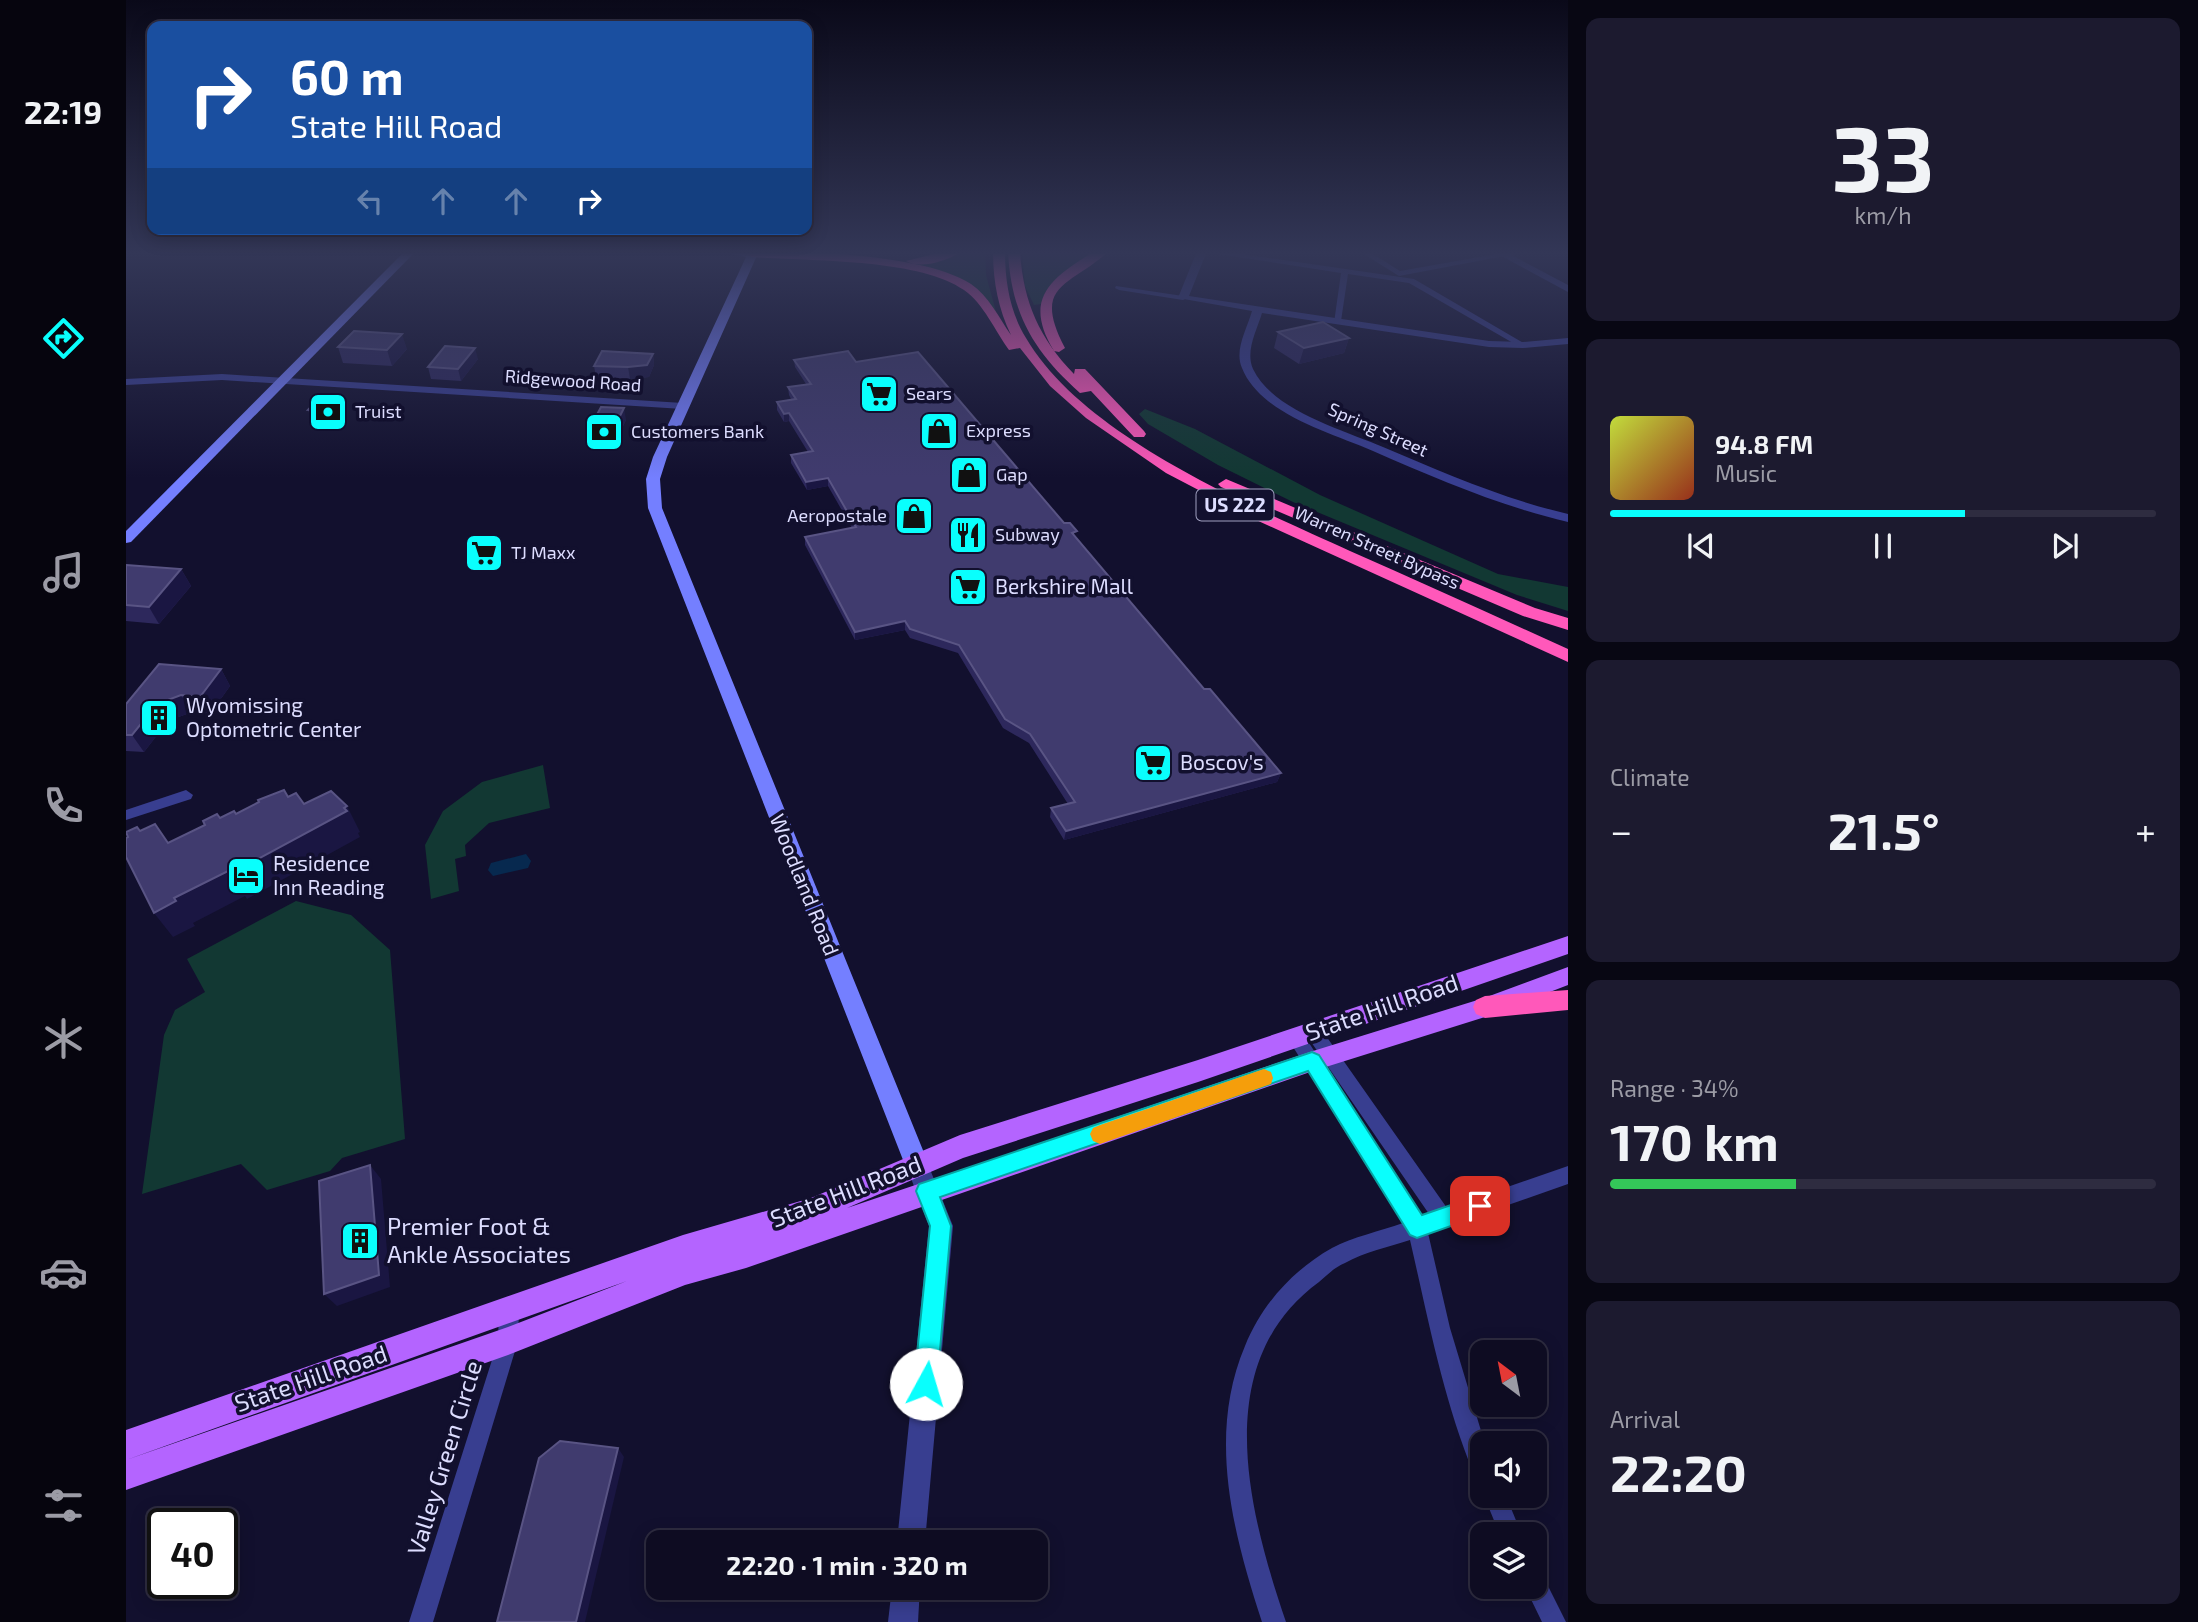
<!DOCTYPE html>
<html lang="en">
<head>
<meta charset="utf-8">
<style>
  body { margin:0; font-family:"Exo 2",sans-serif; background:#1c1a2f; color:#f1f3f6; height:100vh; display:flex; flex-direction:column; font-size:26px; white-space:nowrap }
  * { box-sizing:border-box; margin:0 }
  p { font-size:23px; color:#9b9ba5 }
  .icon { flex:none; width:38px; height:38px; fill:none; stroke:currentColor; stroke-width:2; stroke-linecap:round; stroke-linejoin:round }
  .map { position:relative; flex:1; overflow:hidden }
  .panel { display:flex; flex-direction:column; gap:18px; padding:18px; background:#080713; width:630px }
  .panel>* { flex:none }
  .banner { position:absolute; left:21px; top:21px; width:665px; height:214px; border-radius:14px; box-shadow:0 4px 18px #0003,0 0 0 2px #2e2c40; background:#1a4fa0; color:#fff; overflow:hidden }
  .needle { width:46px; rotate:328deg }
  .tools { position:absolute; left:1344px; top:1340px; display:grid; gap:14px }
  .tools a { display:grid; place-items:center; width:77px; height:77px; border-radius:14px; background:#0e0c22; box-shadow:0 4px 18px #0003,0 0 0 2px #2e2c40; font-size:35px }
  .speed { position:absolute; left:21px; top:1508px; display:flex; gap:14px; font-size:35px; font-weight:700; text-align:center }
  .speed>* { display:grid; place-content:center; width:91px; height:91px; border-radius:50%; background:#0e0c22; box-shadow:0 4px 18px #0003,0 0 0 2px #2e2c40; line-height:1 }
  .speed .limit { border:4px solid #111; border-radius:10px; background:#fff; color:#111 }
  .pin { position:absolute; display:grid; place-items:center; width:60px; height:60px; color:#fff; margin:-30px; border-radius:14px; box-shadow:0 4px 10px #0006 }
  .me { position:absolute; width:77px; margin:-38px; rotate:6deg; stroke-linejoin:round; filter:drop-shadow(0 0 5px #0008) }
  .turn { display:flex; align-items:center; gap:24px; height:147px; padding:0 28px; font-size:32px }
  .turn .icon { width:91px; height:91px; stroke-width:2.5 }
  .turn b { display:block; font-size:49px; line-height:60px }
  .lanes { display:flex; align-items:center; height:66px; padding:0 28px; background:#0003; justify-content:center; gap:35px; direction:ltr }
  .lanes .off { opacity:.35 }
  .big { font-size:52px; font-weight:700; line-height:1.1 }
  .panel .tile { flex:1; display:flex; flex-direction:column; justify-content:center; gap:10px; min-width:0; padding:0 24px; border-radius:14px; background:#1c1a2f }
  .panel .dial { align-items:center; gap:0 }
  .dial b { font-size:91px; line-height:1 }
  .song { display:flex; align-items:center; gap:21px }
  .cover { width:84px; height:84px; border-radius:10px; background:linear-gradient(135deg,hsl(70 70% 55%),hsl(10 70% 35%)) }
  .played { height:7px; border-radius:4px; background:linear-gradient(90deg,#09fffd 65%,#2e2c40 65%) }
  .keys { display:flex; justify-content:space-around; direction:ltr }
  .heat { display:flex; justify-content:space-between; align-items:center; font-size:38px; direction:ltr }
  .charge { height:10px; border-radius:5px; background:linear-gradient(90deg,#34c759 34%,#2e2c40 0) }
  .trip { position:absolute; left:520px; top:1530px; width:402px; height:70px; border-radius:14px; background:#0e0c22; box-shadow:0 4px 18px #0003,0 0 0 2px #2e2c40; font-weight:700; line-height:70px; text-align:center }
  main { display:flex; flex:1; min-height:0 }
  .menu { display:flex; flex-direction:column; width:126px; justify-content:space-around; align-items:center; background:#06050e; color:#9b9ba5 }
  .menu .icon { width:49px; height:49px }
  .menu .current { color:#09fffd }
  .menu b { font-size:32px; color:#f1f3f6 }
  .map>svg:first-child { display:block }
  .green { fill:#123833 }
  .water { fill:#07294f }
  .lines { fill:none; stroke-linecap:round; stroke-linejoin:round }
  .minor { fill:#383e90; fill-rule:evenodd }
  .tertiary { fill:#383e90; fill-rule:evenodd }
  .secondary { fill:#747fff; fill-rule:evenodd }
  .primary { fill:#b464ff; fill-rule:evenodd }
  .motorway { fill:#ff58ba; fill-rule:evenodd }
  .wall { fill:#2d285c }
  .shaded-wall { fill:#1a1642 }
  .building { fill:#403b6e; stroke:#595484; stroke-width:2 }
  .route { fill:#09fffd; stroke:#06a6a4; stroke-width:2 }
  .slow { fill:#f59e0b }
  .labels { text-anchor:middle; stroke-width:7; stroke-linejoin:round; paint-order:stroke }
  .far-street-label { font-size:18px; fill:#ddf; stroke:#12102e }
  .far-poi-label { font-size:18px; fill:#ddf; stroke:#12102e; text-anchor:start }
  .shield { fill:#12102e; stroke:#a0a0c0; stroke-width:2 }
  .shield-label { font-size:19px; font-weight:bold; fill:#ddf }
  .poi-label { font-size:21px; fill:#ddf; stroke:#12102e; text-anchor:start }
  .street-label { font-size:21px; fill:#ddf; stroke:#12102e }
  .near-street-label { font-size:24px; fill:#ddf; stroke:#12102e }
  .near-poi-label { font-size:24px; fill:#ddf; stroke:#12102e; text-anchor:start }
</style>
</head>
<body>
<main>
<nav class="menu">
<b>22:19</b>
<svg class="icon current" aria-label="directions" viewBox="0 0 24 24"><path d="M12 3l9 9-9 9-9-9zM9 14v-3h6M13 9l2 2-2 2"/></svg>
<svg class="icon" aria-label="music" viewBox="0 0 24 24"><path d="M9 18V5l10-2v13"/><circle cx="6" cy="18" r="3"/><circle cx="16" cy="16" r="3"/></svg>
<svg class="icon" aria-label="phone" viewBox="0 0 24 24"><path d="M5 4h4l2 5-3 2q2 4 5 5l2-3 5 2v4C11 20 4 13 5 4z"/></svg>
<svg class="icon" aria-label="climate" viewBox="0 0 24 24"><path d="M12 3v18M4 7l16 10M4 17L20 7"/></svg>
<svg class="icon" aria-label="car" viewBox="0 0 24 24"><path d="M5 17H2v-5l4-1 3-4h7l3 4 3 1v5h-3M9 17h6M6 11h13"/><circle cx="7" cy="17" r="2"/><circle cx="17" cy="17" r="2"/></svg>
<svg class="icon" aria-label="filters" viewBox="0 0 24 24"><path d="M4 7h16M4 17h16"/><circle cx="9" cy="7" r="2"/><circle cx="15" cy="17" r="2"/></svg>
</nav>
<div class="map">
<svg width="1442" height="1622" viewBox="0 0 1442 1622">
  <rect width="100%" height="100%" fill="#12102e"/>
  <g class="green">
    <path d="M840 251H859L860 275 872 319C841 278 836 274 785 265L817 260Z"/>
    <path d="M896 251H974C953 264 921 277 915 304L908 305 899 286Z"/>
    <polygon points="1019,409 1069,429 1194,495 1372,574 1442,587 1442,611 1391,595 1167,502 1092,465 1022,424 1013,414"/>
    <polygon points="417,765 424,808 363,823 339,845 340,856 329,859 333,891 305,899 299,845 317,811 356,782"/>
    <polygon points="170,901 225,915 264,950 279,1139 216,1158 204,1171 141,1190 115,1164 16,1194 38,1035 49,1010 79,992 61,959"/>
  </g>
  <polygon class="water" points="400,854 405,861 402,868 367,876 362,870 365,863"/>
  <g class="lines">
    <g class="minor">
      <polygon points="1073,251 1095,251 1288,279 1401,345 1394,347 1283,283 1222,274 1215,321 1208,323 1215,273"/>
      <polygon points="1233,251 1242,251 1274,271 1387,251 1405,251 1273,276"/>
      <polygon points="990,286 1057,296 1061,298 1057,300 993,290 989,288"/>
      <polygon points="60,790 67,795 65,799 0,820 0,810"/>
      <path d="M1187 1024 1193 1026 1321 1208 1442 1166V1184L1302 1233 1324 1328 1359 1444H1356V1477L1348 1474C1317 1399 1302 1318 1284 1240 1263 1247 1238 1252 1219 1263 1209 1267 1201 1275 1193 1282 1082 1363 1123 1513 1160 1622H1136C1107 1533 1081 1436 1119 1346 1136 1304 1167 1270 1206 1248 1227 1237 1254 1231 1277 1223L1164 1042 1162 1037 1164 1032 1170 1030 1176 1032 1295 1217 1303 1214 1181 1036 1179 1031 1181 1026Z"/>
      <polygon points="383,1299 390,1302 393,1309 392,1341 307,1622 283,1622 372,1341 373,1309 376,1302"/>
      <polygon points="1358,1496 1380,1496 1396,1535 1374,1535"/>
      <polygon points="1409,1573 1417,1576 1440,1622 1416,1622 1399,1587 1409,1587"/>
    </g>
    <g class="tertiary">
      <path d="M1071 251H1081L1063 296 1363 341 1397 342 1442 338V344L1397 348 1363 347 1136 313C1131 330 1119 351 1127 369 1147 411 1218 430 1257 447 1318 473 1378 499 1442 514V522C1374 506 1311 479 1247 451 1212 436 1173 425 1142 401 1131 392 1121 381 1116 368 1108 350 1121 329 1126 311L1052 298Z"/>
      <polygon points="1366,251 1378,251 1442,285 1442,292"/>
      <polygon points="96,374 557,403 563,406 557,409 96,380 0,385 0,379"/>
      <polygon points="791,1154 799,1157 827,1226 799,1542 771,1542 803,1226 780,1165 783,1157"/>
      <polygon points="766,1587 794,1587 792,1622 762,1622"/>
    </g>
    <g class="secondary">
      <polygon points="279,251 290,251 5,542 0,543 0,531"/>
      <polygon points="592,251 633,251 541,457 534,479 536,508 803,1165 800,1173 791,1177 782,1173 779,1165 522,508 520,479 527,457 620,257"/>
    </g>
    <polygon class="primary" points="1442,936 1442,954 1072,1082 837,1158 721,1208 1187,1051 1358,998 1442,967 1442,985 1359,1017 1187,1071 620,1268 559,1285 382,1355 0,1490 0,1460 382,1327 501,1281 0,1460 0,1430 557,1235 685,1198 834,1135 1072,1060"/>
    <g class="motorway">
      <path d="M623 251C679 251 799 254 845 284 863 296 873 318 885 335 872 308 867 281 867 251H879C879 282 884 312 900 338 958 437 1123 505 1224 551 1297 583 1369 616 1442 649V662L1128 519 1040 473 960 418 924 386 894 348 883 350C869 331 858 304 838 290 794 258 681 261 626 257L620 254Z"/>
      <path d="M820 251H836C824 260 794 270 780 261Z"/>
      <path d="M882 251H894C897 301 913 338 948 374L949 369H959L1018 431 1020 434 1018 437H1008L965 391 954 393C908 352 885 314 882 251Z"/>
      <path d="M969 251H983C944 287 905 283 939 348L933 352 928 351C896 298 925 278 969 251Z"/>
      <polygon points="1100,479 1409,608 1442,618 1442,630 1397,616 1095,487 1092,484"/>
      <polygon points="1442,990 1442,1010 1359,1018 1350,1014 1347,1007 1350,1000 1359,996"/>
    </g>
  </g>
  <g class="wall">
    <polygon points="1152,332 1223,338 1218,353 1173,364 1148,348"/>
    <polygon points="212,347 281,349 266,366 217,363"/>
    <polygon points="527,354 528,365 523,377 504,379 470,377 468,366"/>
    <polygon points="352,359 335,381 305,379 302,367"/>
    <polygon points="668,360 730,362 949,537 1078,689 1155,773 1151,782 938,840 924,817 925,808 942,804 903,743 877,728 832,653 784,638 779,630 729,640 679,545 679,537 726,528 702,486 681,490 665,463 665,455 682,452 663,421 658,422 651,410 651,402 665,399 663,395 662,387 680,384 669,367"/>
    <polygon points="212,397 215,405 203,419 185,418 182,410"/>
    <polygon points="500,420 491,438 468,437 466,424"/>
    <polygon points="0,565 55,569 65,586 33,624 0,621"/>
    <polygon points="95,669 104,686 84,714 66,712 42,721 18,752 0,751 0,704"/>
  </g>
  <g class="shaded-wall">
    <polygon points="276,334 281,349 266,366 261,350"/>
    <polygon points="1223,338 1218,353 1173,364 1178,348"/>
    <polygon points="349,348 352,359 335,381 332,369"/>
    <polygon points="527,354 528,365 523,377 504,379 502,367"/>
    <polygon points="212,397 215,405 203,419 199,411"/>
    <polygon points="498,408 500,420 491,438 489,426"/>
    <polygon points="663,413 663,421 658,422 658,414"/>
    <polygon points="702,478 702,486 681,490 680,482"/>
    <polygon points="55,569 65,586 33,624 23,607"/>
    <polygon points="779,621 779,630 729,640 729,632"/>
    <polygon points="95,669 104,686 84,714 74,697"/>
    <polygon points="55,695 66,712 42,721 18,752 6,735 31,704"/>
    <polygon points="1155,773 1151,782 938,840 940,831"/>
    <polygon points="221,806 234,832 232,833 234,837 121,899 119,896 67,923 69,926 47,937 28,913 48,898"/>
    <polygon points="244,1165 255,1179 264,1287 211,1306 198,1294"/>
    <polygon points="492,1448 498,1457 459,1622 450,1622"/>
  </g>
  <g class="building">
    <polygon points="1197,322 1223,338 1178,348 1152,332"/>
    <polygon points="228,331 276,334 261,350 212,347"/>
    <polygon points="319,346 349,348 332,369 302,367"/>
    <polygon points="476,351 527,354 521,365 502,367 468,366"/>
    <polygon points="722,351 730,362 792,352 938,523 944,523 951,531 946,533 1078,689 1084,689 1155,773 940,831 925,808 949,802 904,734 879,719 833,645 784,629 779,621 729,632 679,537 730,527 702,478 680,482 665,455 687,451 663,413 658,414 651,402 670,399 662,387 685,384 668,360"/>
    <polygon points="195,396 212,397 199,411 182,410"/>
    <polygon points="475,407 498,408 489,426 466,424"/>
    <polygon points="0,565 55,569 23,607 0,605"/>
    <polygon points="33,664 95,669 74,697 55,695 31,704 6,735 0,735 0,704"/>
    <polygon points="158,790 162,797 170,793 178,804 205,791 221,806 218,808 221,811 104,874 102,871 48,898 50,901 28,913 0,857 0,838 2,837 0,832 11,827 14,831 29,824 42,843 79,825 77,821 91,814 94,818 108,811 110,814 133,802 132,800"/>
    <polygon points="244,1165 253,1275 198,1294 193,1181"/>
    <polygon points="434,1441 492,1448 450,1622 371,1622 413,1458"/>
  </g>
  <linearGradient id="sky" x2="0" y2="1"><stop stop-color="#0a0919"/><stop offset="0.53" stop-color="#333757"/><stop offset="1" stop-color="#333757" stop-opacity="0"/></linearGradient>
  <rect width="1442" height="478" fill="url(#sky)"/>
  <polygon class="route" points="1186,1052 1193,1055 1296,1215 1354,1195 1362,1198 1365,1206 1362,1213 1291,1238 1284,1235 1182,1071 814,1197 825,1226 811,1384 808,1392 800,1395 791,1392 788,1384 804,1226 790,1191 793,1184"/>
  <polygon class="slow" points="1138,1069 1145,1072 1147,1078 1145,1084 974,1144 967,1141 964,1134 967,1128 974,1125"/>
  <defs>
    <symbol id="supermarket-square" viewBox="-11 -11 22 22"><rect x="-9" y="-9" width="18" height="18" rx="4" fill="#09fffd" stroke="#12102e"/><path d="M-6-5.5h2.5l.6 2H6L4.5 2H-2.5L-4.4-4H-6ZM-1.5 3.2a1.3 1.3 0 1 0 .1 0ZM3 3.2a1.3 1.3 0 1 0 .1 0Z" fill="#111"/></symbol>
    <symbol id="bank-square" viewBox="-11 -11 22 22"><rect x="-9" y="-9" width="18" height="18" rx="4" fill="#09fffd" stroke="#12102e"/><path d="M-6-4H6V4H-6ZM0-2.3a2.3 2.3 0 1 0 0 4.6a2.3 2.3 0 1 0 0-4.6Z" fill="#111"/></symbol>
    <symbol id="shop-square" viewBox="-11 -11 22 22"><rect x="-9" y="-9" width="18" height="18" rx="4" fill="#09fffd" stroke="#12102e"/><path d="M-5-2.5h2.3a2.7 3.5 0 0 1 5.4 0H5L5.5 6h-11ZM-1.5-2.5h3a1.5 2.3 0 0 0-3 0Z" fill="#111"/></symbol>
    <symbol id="restaurant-square" viewBox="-11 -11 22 22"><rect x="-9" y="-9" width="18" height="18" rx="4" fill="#09fffd" stroke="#12102e"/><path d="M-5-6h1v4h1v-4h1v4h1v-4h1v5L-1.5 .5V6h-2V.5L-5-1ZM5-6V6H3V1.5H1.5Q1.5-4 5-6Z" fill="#111"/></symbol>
    <symbol id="building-square" viewBox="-11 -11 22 22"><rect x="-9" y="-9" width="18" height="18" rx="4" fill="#09fffd" stroke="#12102e"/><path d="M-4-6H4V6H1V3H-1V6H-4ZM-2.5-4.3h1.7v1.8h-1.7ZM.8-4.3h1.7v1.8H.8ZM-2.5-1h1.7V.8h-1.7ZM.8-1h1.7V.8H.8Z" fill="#111"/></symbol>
    <symbol id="hotel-square" viewBox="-11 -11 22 22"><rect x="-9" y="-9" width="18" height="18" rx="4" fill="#09fffd" stroke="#12102e"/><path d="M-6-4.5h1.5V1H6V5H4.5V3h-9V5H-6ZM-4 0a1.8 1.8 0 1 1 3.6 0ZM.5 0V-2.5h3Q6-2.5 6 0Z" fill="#111"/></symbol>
  </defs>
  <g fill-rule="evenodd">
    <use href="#supermarket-square" x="731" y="372" width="44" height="44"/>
    <use href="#bank-square" x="180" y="390" width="44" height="44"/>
    <use href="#shop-square" x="791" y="409" width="44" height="44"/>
    <use href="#bank-square" x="456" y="410" width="44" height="44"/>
    <use href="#shop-square" x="821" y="453" width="44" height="44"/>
    <use href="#shop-square" x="766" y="494" width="44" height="44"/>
    <use href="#restaurant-square" x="820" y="513" width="44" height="44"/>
    <use href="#supermarket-square" x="336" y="531" width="44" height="44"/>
    <use href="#supermarket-square" x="820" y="565" width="44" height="44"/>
    <use href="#building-square" x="11" y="696" width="44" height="44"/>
    <use href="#supermarket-square" x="1005" y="741" width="44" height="44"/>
    <use href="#hotel-square" x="98" y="854" width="44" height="44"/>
    <use href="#building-square" x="212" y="1219" width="44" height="44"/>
  </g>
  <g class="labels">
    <g class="far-street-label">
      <text transform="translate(447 381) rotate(4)" y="6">Ridgewood Road</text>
      <text transform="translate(1252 430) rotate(24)" y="6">Spring Street</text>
      <text transform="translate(1251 548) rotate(24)" y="6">Warren Street Bypass</text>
    </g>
    <g class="far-poi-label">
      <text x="780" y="400">Sears</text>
      <text x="229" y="418">Truist</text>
      <text x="840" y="437">Express</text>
      <text x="505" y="438">Customers Bank</text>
      <text x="870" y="481">Gap</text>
      <text x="761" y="522" text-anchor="end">Aeropostale</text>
      <text x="869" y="541">Subway</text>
      <text x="385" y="559">TJ Maxx</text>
    </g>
    <rect class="shield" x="1070.5" y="489.5" width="77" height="31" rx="5"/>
    <g class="shield-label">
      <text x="1109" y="512">US 222</text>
    </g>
    <g class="poi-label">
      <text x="869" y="594">Berkshire Mall</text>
      <text x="60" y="713">Wyomissing<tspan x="60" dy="24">Optometric Center</tspan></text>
      <text x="1054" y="770">Boscov's</text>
      <text x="147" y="871">Residence<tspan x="147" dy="24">Inn Reading</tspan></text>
    </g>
    <g class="street-label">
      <text transform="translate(678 885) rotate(68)" y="7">Woodland Road</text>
    </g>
    <g class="near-street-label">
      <text transform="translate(1256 1008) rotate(-19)" y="8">State Hill Road</text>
      <text transform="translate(720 1192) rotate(-21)" y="8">State Hill Road</text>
      <text transform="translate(185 1379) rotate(-19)" y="8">State Hill Road</text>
      <text transform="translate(319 1458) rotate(-73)" y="8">Valley Green Circle</text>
    </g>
    <g class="near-poi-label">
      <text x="261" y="1235">Premier Foot &amp;<tspan x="261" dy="28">Ankle Associates</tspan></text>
    </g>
  </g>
</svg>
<div class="tools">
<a><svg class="needle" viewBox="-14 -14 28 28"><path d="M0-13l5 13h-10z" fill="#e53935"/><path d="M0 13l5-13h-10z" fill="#9b9ba5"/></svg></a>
<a><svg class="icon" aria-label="sound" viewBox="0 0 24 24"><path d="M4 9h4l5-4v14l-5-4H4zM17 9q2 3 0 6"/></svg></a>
<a><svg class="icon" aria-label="layers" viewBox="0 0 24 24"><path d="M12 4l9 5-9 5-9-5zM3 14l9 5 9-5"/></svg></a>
</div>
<div class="speed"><div class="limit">40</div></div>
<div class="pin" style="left:1354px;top:1206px;background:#d93025"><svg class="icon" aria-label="arrive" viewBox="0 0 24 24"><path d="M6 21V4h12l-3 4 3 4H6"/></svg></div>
<svg class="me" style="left:800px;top:1384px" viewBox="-20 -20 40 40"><circle r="19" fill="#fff"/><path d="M0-13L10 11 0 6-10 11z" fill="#09fffd"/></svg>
<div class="trip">22:20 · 1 min · 320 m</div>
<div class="banner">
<div class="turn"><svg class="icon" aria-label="right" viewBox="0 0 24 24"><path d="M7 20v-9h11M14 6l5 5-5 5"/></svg><div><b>60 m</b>State Hill Road</div></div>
<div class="lanes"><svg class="icon off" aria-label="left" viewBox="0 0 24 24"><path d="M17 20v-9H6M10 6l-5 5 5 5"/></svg><svg class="icon off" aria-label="ahead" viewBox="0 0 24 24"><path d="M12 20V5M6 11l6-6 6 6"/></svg><svg class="icon off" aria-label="ahead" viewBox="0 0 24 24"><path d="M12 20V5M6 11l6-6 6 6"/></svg><svg class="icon" aria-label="right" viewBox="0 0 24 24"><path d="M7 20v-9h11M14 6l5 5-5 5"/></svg></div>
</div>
</div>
<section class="panel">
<div class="tile dial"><b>33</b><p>km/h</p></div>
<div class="tile">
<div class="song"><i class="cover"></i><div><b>94.8 FM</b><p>Music</p></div></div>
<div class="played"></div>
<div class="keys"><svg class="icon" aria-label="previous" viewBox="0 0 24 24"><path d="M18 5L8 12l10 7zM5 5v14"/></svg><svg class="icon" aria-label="pause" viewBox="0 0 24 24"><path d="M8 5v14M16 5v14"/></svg><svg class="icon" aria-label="next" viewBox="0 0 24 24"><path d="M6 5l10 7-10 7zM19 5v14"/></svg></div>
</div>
<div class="tile"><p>Climate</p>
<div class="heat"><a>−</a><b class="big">21.5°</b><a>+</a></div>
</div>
<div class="tile"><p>Range · 34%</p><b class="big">170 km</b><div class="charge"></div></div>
<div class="tile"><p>Arrival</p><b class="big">22:20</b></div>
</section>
</main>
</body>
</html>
